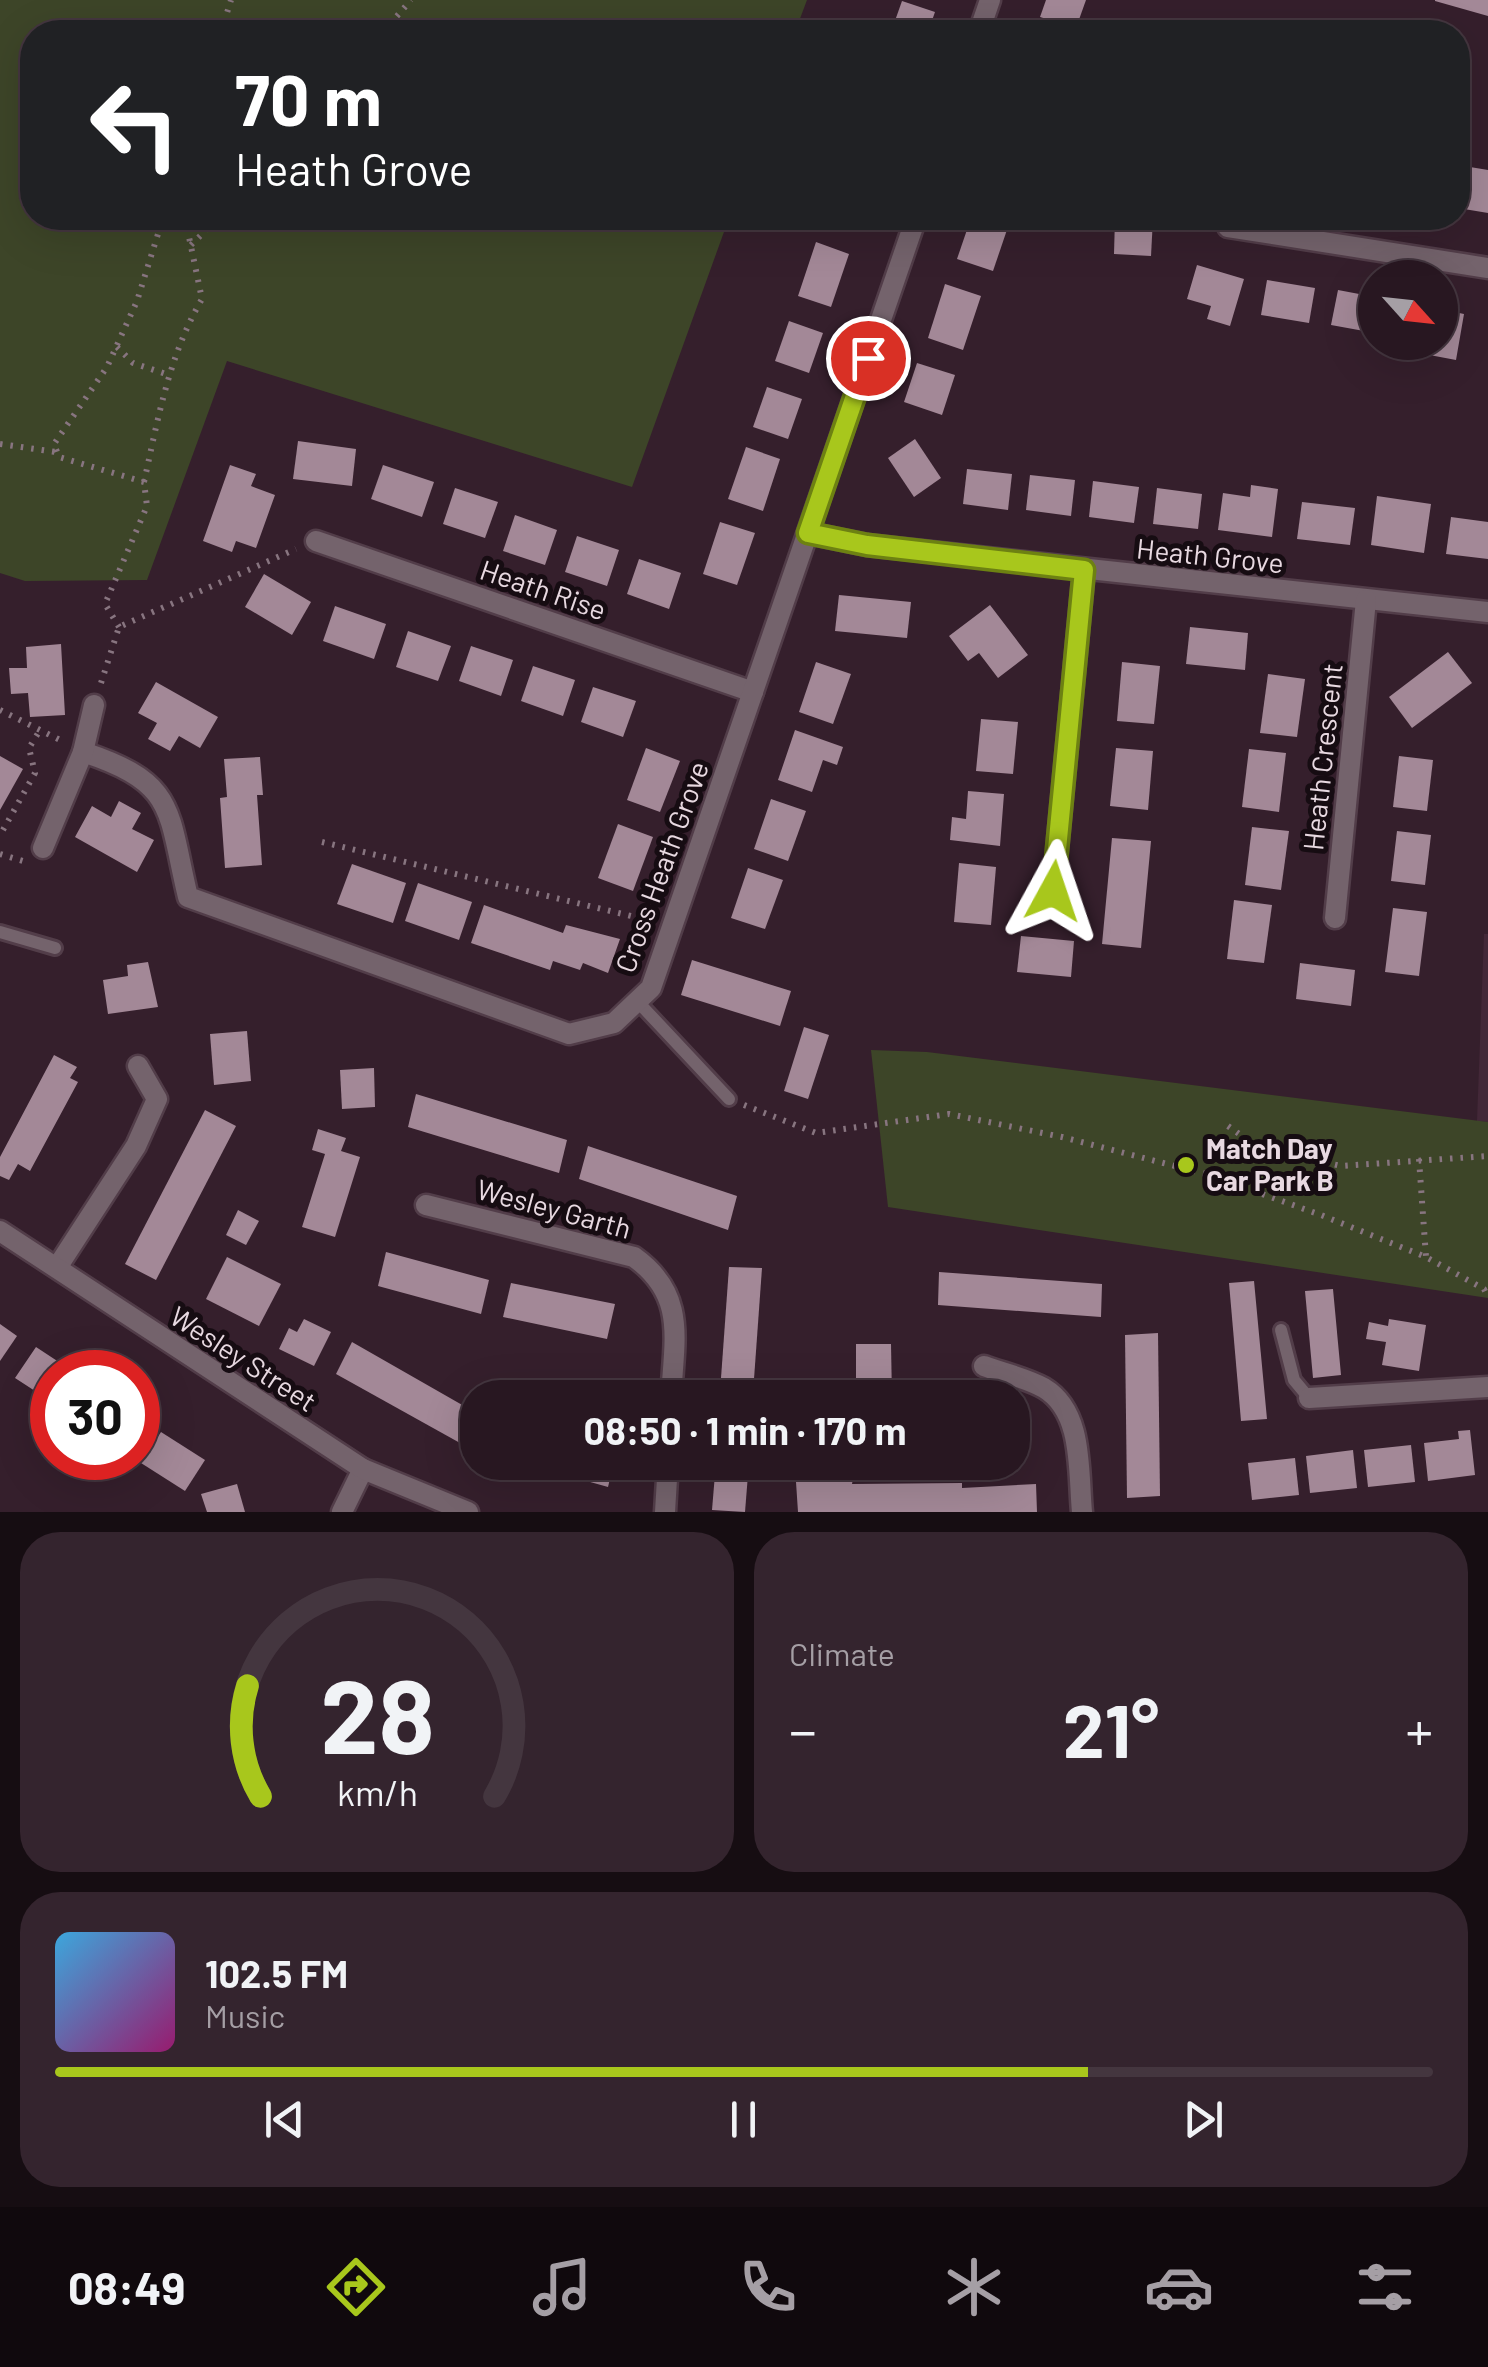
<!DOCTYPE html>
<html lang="en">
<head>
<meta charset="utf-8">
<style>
  body { margin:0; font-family:Barlow,sans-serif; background:#34242e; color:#f1f3f6; height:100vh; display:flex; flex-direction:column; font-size:38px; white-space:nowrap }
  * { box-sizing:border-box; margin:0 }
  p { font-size:32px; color:#a59fa5 }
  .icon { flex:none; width:55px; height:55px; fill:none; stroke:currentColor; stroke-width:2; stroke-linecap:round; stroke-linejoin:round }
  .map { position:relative; height:1512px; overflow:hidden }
  .sheet { display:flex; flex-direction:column; gap:20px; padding:20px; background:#160d12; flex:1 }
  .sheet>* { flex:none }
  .banner { position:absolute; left:20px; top:20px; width:1450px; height:210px; border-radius:40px; box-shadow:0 10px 40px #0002,0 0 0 2px #44363f; background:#202124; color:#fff; overflow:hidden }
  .needle { width:65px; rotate:117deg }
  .fabs { position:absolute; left:1358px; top:260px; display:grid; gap:20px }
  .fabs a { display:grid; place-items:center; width:100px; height:100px; border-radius:50%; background:#281721; box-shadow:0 10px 40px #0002,0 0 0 2px #44363f; font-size:50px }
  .speed { position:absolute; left:30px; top:1350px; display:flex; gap:20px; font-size:50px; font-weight:700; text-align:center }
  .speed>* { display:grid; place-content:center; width:130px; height:130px; border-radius:50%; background:#281721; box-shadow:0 10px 40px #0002,0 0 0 2px #44363f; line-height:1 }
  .speed .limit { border:15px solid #d22; background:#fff; color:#111 }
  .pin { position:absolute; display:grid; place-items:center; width:85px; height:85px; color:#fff; margin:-42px; border:5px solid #fff; border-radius:50%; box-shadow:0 2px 10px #0007 }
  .me { position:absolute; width:110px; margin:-55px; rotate:5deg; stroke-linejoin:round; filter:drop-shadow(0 0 8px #0008) }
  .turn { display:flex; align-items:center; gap:35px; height:210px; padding:0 50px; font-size:45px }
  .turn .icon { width:130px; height:130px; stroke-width:2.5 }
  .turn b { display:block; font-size:70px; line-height:85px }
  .big { font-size:75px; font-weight:700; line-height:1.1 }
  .sheet .tile { flex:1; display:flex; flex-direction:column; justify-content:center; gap:15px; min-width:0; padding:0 35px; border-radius:40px; background:#34242e }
  .sheet .dial { align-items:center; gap:0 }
  .dial svg { height:260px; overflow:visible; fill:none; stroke:#44363f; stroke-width:7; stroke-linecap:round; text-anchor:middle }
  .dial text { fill:#f1f3f6; stroke:none }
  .song { display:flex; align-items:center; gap:30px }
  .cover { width:120px; height:120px; border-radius:15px; background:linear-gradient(135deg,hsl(200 70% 55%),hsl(320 70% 35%)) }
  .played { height:10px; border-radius:5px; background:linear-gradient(90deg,#a8c71c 75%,#44363f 75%) }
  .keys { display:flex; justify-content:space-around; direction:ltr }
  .heat { display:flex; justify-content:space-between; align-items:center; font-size:55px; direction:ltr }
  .sheet .tiles { flex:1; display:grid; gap:20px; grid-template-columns:1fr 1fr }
  .tile:last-child { grid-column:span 2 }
  .trip { position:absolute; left:460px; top:1380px; width:570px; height:100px; border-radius:40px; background:#281721; box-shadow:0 10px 40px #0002,0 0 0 2px #44363f; font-weight:700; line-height:100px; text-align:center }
  .tab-bar { display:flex; height:160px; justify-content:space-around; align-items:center; background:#10090d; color:#a59fa5 }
  .tab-bar .icon { width:70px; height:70px }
  .tab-bar .on { color:#a8c71c }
  .tab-bar b { font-size:45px; color:#f1f3f6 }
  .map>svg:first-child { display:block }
  .built { fill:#432838 }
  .green { fill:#3d4528 }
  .building { fill:#a38897 }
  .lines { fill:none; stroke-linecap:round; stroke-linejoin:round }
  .service-casing { stroke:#523d49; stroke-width:18 }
  .minor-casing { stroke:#523d49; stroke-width:25 }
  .tertiary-casing { stroke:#523d49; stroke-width:25 }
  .path { stroke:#887580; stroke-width:6; stroke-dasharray:2.5 8; stroke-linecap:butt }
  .service { stroke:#74636c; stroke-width:12 }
  .minor { stroke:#74636c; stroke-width:20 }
  .tertiary { stroke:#74636c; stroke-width:20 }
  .route-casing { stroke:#6d8112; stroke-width:25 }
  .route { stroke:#a8c71c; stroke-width:18 }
  .poi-dot { fill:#a8c71c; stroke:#160c12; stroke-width:4 }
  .labels { text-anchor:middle; stroke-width:10; stroke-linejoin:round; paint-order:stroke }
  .street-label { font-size:28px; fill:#e8d9e1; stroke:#160c12 }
  .poi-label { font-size:28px; font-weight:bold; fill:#e8d9e1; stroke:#160c12; text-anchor:start }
</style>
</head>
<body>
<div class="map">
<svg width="1488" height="1512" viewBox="0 0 1488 1512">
  <rect width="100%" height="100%" fill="#351f2c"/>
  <polygon class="built" points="1484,934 1488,934 1488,1122 1477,1121"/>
  <g class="green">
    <polygon points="0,0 807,0 795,32 32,32 32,218 729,218 632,487 227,361 147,580 25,581 0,573"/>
    <polygon points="871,1050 927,1052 1488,1122 1488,1298 888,1207"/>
  </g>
  <g class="building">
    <polygon points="1046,0 1086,0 1076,28 1040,17"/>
    <polygon points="1435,0 1488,0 1488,16 1435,1"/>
    <polygon points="902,1 935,12 928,32 891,32"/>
    <polygon points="1458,165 1488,170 1488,213 1458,208"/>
    <polygon points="971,218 1011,218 993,271 957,259"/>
    <polygon points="1115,218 1153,218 1151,256 1114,254"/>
    <polygon points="816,242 849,254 831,307 798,296"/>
    <polygon points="1197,265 1244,279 1230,326 1207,319 1211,306 1187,299"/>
    <polygon points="1267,280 1315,288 1309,323 1261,315"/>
    <polygon points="945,284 981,296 963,350 928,338"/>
    <polygon points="1338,290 1375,297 1375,333 1331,325"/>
    <polygon points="1440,309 1464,314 1456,360 1403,350 1404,342 1440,342"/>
    <polygon points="789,321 823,333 809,373 775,361"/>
    <polygon points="917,363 955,375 942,415 904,402"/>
    <polygon points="767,387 802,399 788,439 753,427"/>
    <polygon points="915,439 941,478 914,497 888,458"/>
    <polygon points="298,441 356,449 352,486 293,479"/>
    <polygon points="746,447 780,459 763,511 728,499"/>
    <polygon points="230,465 256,474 251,486 275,495 256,548 236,541 232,552 203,541"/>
    <polygon points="383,465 434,482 422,517 371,499"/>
    <polygon points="967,469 1012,474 1008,510 963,504"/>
    <polygon points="1030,475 1075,480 1071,516 1026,510"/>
    <polygon points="1093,481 1139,487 1134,523 1089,517"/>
    <polygon points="1251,485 1278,489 1272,537 1218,530 1223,493 1250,497"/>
    <polygon points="455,488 498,502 485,538 443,524"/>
    <polygon points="1157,488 1202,494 1198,529 1153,524"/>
    <polygon points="1377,496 1431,504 1424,553 1371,545"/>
    <polygon points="1302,502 1355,508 1350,545 1297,539"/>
    <polygon points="515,515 557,530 545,565 503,551"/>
    <polygon points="1451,517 1488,522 1488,559 1446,554"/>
    <polygon points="720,522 755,533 737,585 703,574"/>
    <polygon points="577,536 619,550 607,586 565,572"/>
    <polygon points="639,559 681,573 669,609 627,594"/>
    <polygon points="264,574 311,602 292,635 245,607"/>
    <polygon points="839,595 911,602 907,638 835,631"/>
    <polygon points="990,605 1028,655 998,678 979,653 968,661 949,636"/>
    <polygon points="335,606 386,624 374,659 323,641"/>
    <polygon points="1190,627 1248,633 1245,670 1186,664"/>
    <polygon points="408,631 451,646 438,681 396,667"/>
    <polygon points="61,644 65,715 30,717 28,693 11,694 9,668 27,668 26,647"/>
    <polygon points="471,646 513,660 501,696 459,681"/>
    <polygon points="1448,652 1472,683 1412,728 1389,697"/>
    <polygon points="816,662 851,674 833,724 799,712"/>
    <polygon points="1122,662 1160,666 1154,724 1117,721"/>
    <polygon points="533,666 575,680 563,716 521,701"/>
    <polygon points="1268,674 1305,679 1297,737 1260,733"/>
    <polygon points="156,682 218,717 200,748 179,736 170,751 148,739 157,723 138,713"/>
    <polygon points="593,687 636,701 623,737 581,722"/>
    <polygon points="981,719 1018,722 1013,774 976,771"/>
    <polygon points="795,730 843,747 837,765 823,760 812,792 778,780"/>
    <polygon points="646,748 680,761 660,812 627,800"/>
    <polygon points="1116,748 1153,751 1148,810 1110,806"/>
    <polygon points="1249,749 1286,753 1279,812 1242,807"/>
    <polygon points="0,756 23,769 0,810"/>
    <polygon points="1399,756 1433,760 1427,811 1393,807"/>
    <polygon points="260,757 263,795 257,795 262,865 225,868 220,798 227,797 224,759"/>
    <polygon points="968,791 1004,794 1000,846 950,840 952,817 966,819"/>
    <polygon points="771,799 806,811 788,861 754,849"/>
    <polygon points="119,801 141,813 132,829 154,840 137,872 75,837 92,806 111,817"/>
    <polygon points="618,824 653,837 633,891 598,878"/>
    <polygon points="1252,827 1289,831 1281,890 1245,885"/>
    <polygon points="1397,831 1431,835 1425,885 1391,881"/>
    <polygon points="1112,838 1151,841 1141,948 1102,944"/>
    <polygon points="959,863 996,867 991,925 954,922"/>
    <polygon points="352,864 406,883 393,923 337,904"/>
    <polygon points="748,868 783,880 765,929 731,918"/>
    <polygon points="418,883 472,902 459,940 405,921"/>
    <polygon points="1234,900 1272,905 1264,963 1227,959"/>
    <polygon points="484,905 563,933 566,925 620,939 608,973 583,963 580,970 553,961 550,970 471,943"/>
    <polygon points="1393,908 1427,912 1419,976 1385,972"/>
    <polygon points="1021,936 1074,941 1071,977 1017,972"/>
    <polygon points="692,960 791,991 780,1026 681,995"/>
    <polygon points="148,962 158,1007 108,1014 103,980 128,976 127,965"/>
    <polygon points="1300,963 1355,970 1351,1006 1296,999"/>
    <polygon points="804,1027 829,1035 808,1099 784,1091"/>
    <polygon points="247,1031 251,1081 214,1085 210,1034"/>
    <polygon points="54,1055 77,1067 70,1078 78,1082 30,1171 18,1164 9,1180 0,1176 0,1157"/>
    <polygon points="374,1068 375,1107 342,1109 340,1070"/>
    <polygon points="416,1094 567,1140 559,1173 408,1127"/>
    <polygon points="205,1110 236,1126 156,1280 125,1264"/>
    <polygon points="318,1129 346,1138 341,1151 360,1157 335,1237 302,1227 325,1154 312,1150"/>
    <polygon points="588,1146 737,1196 728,1230 579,1179"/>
    <polygon points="238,1210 259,1221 246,1245 226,1235"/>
    <polygon points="386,1252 489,1280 481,1314 378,1286"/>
    <polygon points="227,1257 281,1284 259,1326 206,1299"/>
    <polygon points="729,1267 762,1268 754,1379 721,1378"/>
    <polygon points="939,1272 1102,1284 1101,1317 938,1305"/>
    <polygon points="1254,1281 1267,1419 1241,1421 1229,1283"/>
    <polygon points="511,1283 615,1304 607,1339 503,1317"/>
    <polygon points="1333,1289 1341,1375 1313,1378 1305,1291"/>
    <polygon points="304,1319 331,1332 314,1366 279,1349 289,1328 297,1332"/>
    <polygon points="1389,1319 1426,1325 1419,1371 1382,1365 1386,1342 1366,1339 1369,1322 1388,1326"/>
    <polygon points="0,1324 17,1336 0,1361"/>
    <polygon points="1158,1333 1160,1496 1127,1498 1125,1335"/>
    <polygon points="352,1342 478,1414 478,1453 336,1374"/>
    <polygon points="856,1344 891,1344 892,1398 856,1398"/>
    <polygon points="36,1347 74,1372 52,1372 52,1402 15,1378"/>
    <polygon points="1470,1430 1475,1475 1428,1481 1424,1443 1459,1439 1458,1431"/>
    <polygon points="161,1432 205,1460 185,1491 141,1463"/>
    <polygon points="1411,1445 1415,1482 1368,1487 1364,1450"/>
    <polygon points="1353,1450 1357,1488 1310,1493 1306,1456"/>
    <polygon points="1295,1458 1299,1495 1252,1500 1248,1463"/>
    <polygon points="614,1462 608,1487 526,1464 527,1462"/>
    <polygon points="716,1462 749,1462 745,1512 712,1510"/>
    <polygon points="853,1479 852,1484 962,1483 962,1488 1036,1484 1037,1512 798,1512 796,1482"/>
    <polygon points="237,1484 245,1512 207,1512 201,1494"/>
  </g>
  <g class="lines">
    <defs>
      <g id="service">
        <polyline points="0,932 55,948"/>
        <polyline points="639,1003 729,1099"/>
        <polyline points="1281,1330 1294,1380 1309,1398"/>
      </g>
      <g id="minor">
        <polyline points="979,32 990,0"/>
        <polyline points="1228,227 1488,268"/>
        <polyline points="808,533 867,545 1488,612"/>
        <polyline points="316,541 753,692"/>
        <path d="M83 752C177 783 167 809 188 897L569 1034 614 1023 651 988 916 218"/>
        <polyline points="43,848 83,752 94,705"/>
        <polyline points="1053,891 1084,570"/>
        <polyline points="1335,918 1366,600"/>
        <path d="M426 1205 634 1257C687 1295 674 1339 671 1398"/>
        <polyline points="58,1266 136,1146 157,1099 138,1066"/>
        <path d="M984 1366C1003 1373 1026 1378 1044 1388 1084 1412 1078 1472 1082 1512"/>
        <polyline points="1309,1398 1488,1387"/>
        <polyline points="342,1512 363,1469"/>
        <polyline points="665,1512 668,1462"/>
      </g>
      <polyline id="tertiary" points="0,1231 363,1469 468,1512"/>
    </defs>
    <use href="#service" class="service-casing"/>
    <use href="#minor" class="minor-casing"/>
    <use href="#tertiary" class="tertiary-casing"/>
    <g class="path">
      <polyline points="221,32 231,0"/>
      <polyline points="383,32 411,0"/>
      <polyline points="191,245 218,218"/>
      <polyline points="117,347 133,363 169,375"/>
      <polyline points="0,444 56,452"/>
      <path d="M144 482C158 419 169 355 202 299L185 218"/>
      <polyline points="119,627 105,604 147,506 144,482 59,457 54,444 107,367 137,301 163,218"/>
      <polyline points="101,683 119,627 296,549"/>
      <polyline points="0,710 64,742"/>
      <polyline points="3,830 35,773 29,748 40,730"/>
      <polyline points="322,842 652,921"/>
      <polyline points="0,854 23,861"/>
      <polyline points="744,1105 816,1133 949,1114 1062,1137 1206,1174 1321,1215 1426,1257 1484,1289 1488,1297"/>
      <polyline points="1228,1126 1256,1146 1341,1166 1488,1156"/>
      <polyline points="1419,1159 1426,1257"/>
    </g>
    <use href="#service" class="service"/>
    <use href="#minor" class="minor"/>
    <use href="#tertiary" class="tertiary"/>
  </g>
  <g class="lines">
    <defs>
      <polyline id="route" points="868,358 808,533 867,545 1084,570 1053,891"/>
    </defs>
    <use href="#route" class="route-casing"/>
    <use href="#route" class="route"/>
  </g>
  <circle class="poi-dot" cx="1186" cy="1165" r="10"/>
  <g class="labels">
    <g class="street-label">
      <text transform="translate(1210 556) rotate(6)" y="10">Heath Grove</text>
      <text transform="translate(543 590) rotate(19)" y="10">Heath Rise</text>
      <text transform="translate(1323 757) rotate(-84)" y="10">Heath Crescent</text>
      <text transform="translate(662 867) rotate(-70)" y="10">Cross Heath Grove</text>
      <text transform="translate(554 1209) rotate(15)" y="10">Wesley Garth</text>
      <text transform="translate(243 1359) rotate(33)" y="10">Wesley Street</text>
    </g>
    <g class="poi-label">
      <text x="1206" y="1159">Match Day<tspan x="1206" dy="32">Car Park B</tspan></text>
    </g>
  </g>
</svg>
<div class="fabs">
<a><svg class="needle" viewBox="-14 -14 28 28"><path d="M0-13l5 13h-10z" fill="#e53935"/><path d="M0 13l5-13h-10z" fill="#a59fa5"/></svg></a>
</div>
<div class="speed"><div class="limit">30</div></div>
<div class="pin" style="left:868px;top:358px;background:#d93025"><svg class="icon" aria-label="arrive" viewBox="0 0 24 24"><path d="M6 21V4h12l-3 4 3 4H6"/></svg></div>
<svg class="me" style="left:1053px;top:891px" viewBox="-20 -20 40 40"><path d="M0-17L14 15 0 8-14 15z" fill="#a8c71c" stroke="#fff" stroke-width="4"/></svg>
<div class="trip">08:50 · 1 min · 170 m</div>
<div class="banner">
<div class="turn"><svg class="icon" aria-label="left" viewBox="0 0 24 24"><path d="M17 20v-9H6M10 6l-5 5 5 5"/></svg><div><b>70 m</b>Heath Grove</div></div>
</div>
</div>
<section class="sheet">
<div class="tiles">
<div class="tile dial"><svg viewBox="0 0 100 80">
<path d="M14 69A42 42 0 1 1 86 69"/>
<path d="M14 69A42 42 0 0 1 10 35" stroke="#a8c71c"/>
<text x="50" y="56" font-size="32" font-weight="700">28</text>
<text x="50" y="72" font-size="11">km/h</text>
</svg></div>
<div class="tile"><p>Climate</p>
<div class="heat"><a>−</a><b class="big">21°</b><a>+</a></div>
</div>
<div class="tile">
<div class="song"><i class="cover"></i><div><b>102.5 FM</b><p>Music</p></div></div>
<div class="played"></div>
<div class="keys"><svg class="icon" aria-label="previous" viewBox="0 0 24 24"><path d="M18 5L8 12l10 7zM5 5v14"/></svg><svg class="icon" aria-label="pause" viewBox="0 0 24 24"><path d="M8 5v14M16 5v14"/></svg><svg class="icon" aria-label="next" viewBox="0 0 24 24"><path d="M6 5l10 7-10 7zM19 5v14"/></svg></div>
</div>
</div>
</section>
<nav class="tab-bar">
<b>08:49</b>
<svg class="icon on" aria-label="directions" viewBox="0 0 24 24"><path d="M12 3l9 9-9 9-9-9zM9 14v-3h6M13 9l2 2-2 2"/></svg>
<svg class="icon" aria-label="music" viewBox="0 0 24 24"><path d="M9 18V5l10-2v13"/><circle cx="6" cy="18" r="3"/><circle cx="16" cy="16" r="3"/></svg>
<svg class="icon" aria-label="phone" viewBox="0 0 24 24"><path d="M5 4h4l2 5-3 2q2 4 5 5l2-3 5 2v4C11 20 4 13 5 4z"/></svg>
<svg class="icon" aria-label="climate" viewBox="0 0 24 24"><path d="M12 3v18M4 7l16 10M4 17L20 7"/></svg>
<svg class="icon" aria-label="car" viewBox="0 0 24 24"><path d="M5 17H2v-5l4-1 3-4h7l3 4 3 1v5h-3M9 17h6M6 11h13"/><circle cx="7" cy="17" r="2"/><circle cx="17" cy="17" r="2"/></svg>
<svg class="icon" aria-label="filters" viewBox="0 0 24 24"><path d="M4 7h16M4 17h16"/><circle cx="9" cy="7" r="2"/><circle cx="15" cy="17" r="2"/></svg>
</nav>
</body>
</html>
